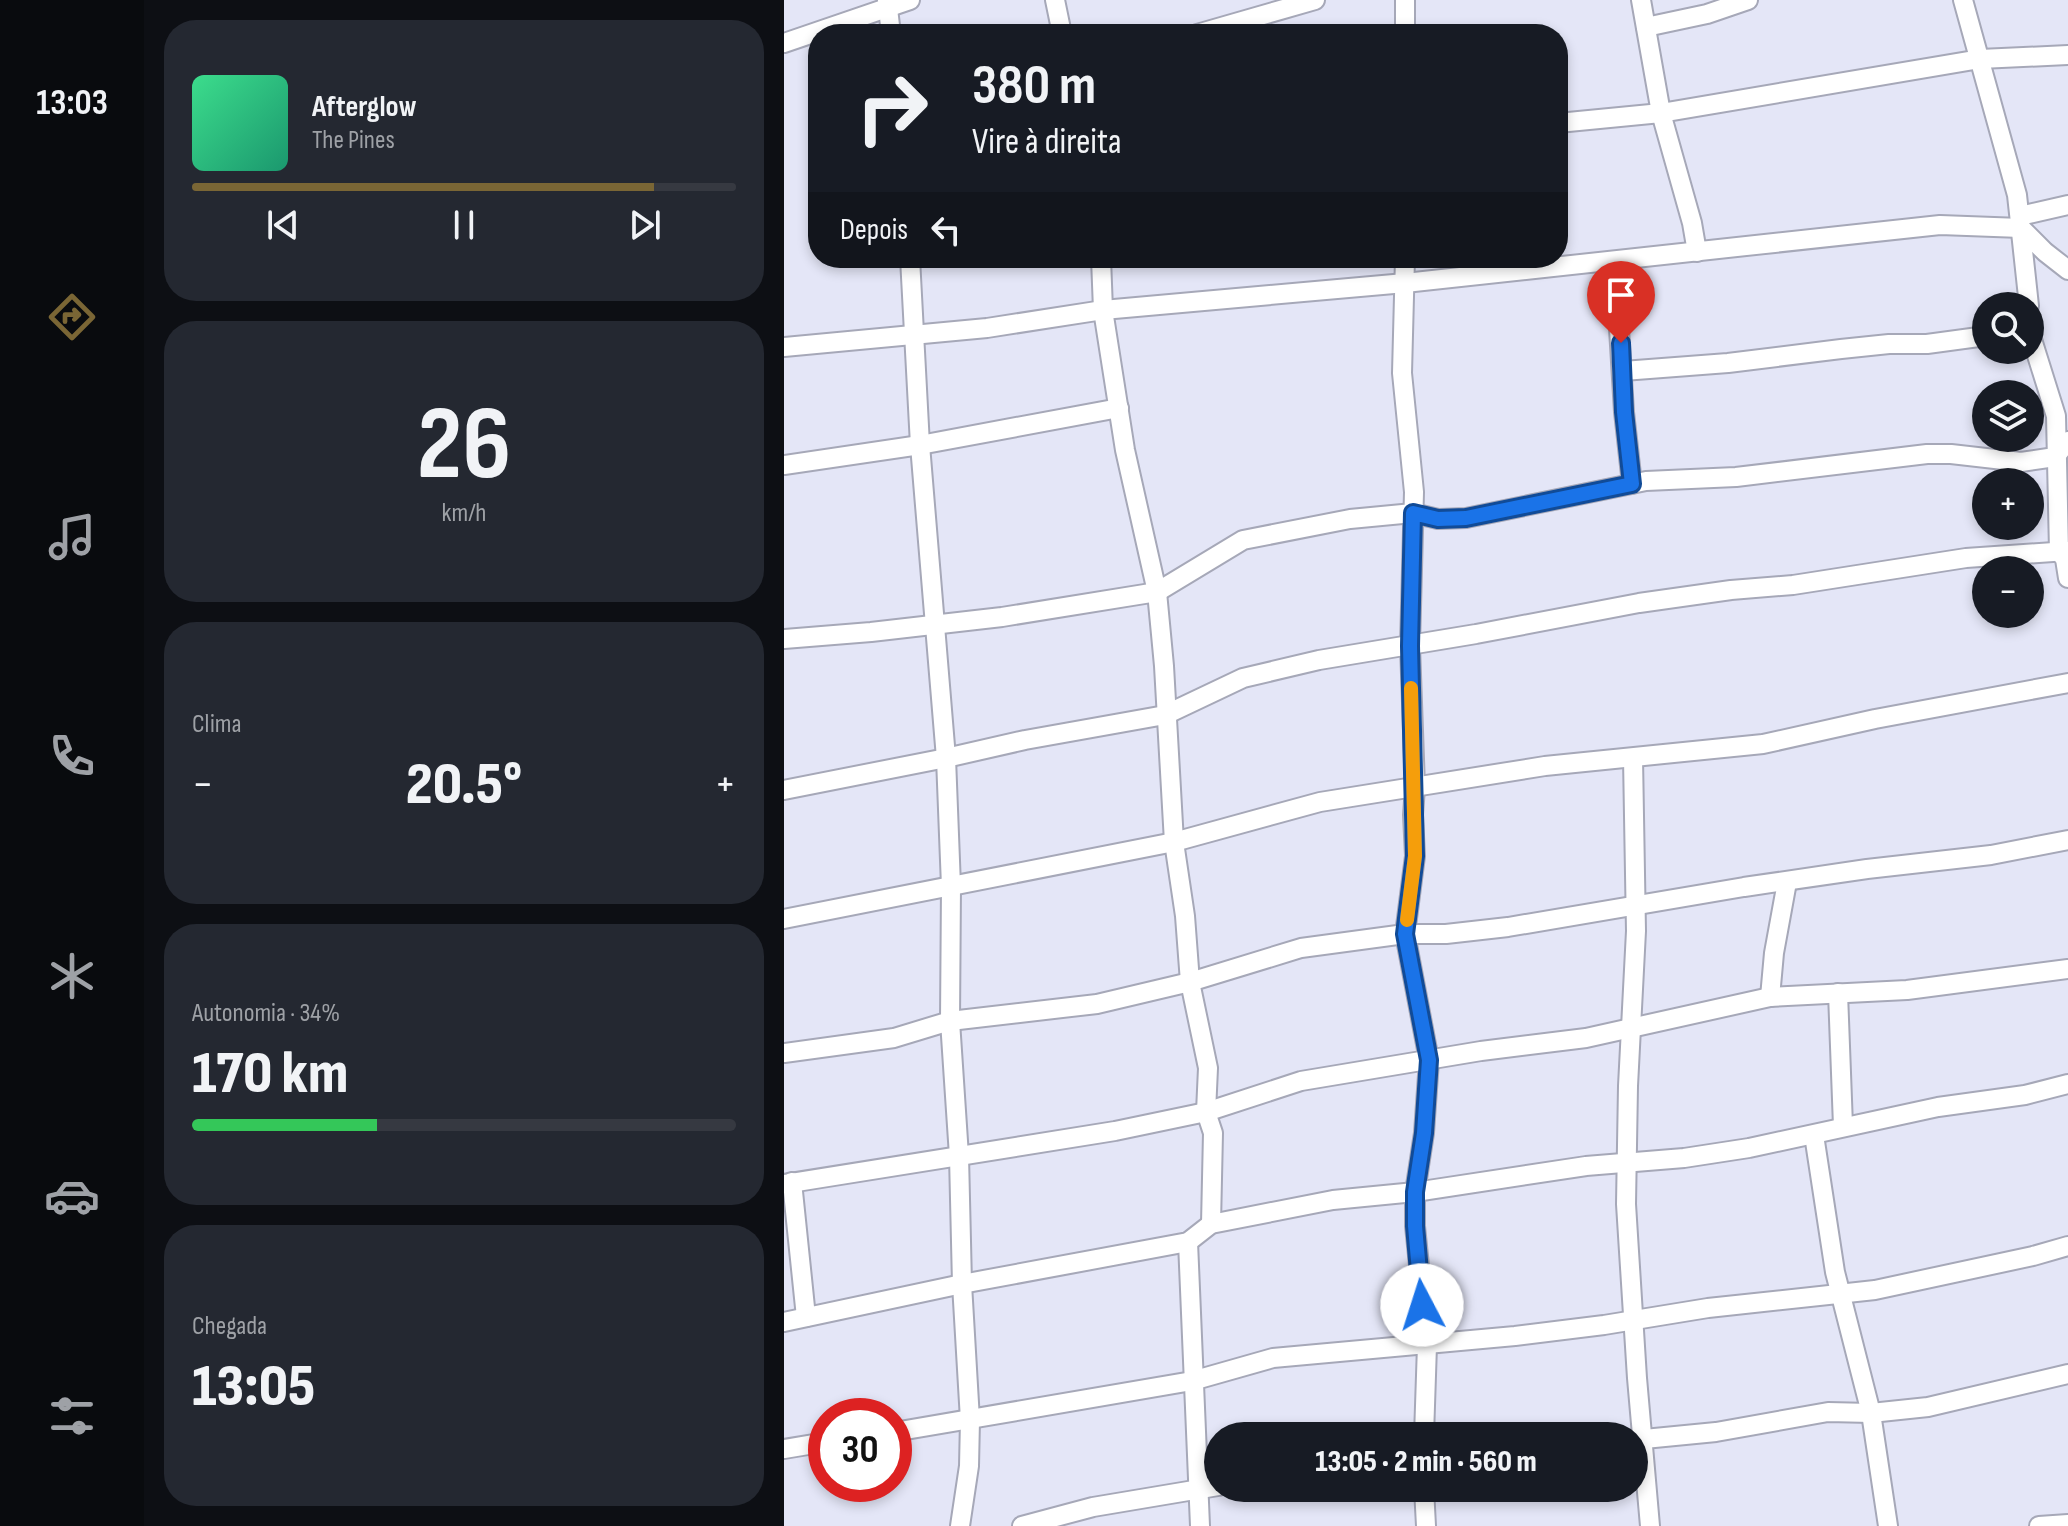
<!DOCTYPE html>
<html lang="pt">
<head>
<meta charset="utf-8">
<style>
  body { margin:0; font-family:"Sofia Sans Condensed",sans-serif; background:#242831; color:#f1f3f6; height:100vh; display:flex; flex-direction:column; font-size:30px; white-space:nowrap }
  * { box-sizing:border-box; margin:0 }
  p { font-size:26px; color:#9ea1a6 }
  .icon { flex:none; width:44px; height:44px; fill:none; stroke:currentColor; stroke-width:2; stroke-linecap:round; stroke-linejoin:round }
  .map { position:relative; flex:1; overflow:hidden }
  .panel { display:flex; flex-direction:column; gap:20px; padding:20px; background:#0d0f14; width:640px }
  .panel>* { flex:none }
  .top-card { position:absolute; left:24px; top:24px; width:760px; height:244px; border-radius:32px; box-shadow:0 4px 12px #0003; background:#171b24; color:#f1f3f6; overflow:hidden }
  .buttons { position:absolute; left:1188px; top:292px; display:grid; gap:16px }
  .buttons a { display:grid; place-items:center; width:72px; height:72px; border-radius:50%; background:#171b24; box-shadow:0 4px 12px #0003; font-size:40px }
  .speed { position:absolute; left:24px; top:1398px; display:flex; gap:16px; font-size:40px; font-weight:700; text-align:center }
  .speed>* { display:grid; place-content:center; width:104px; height:104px; border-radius:50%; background:#171b24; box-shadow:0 4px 12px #0003; line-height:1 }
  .speed .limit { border:12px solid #d22; background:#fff; color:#111 }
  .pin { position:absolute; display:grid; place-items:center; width:68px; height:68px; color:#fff; margin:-82px -34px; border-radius:50% 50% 50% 0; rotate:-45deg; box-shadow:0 0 8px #0007 }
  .pin .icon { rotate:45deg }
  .me { position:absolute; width:88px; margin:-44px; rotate:355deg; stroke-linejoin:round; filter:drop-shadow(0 0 6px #0008) }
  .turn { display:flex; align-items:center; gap:28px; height:168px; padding:0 32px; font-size:36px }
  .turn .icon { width:104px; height:104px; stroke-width:2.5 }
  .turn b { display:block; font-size:56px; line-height:68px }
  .then { display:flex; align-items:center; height:76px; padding:0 32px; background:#0003; gap:16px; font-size:30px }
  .big { font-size:60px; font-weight:800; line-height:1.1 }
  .panel .tile { flex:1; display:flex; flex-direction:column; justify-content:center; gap:12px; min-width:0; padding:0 28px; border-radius:32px; background:#242831 }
  .panel .dial { align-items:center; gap:0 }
  .dial b { font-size:104px; line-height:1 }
  .song { display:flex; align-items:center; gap:24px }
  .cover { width:96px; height:96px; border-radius:12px; background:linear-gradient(135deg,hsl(150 70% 55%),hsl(160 70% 35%)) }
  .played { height:8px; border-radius:4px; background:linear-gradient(90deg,#7a6635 85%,#363941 85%) }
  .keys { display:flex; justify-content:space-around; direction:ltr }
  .heat { display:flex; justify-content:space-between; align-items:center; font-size:44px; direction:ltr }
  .charge { height:12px; border-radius:6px; background:linear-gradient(90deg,#34c759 34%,#363941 0) }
  .trip { position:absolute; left:420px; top:1422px; width:444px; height:80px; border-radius:40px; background:#171b24; box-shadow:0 4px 12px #0003; font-weight:800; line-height:80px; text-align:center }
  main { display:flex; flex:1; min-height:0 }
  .dock { display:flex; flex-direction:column; width:144px; justify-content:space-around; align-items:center; background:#090b0e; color:#9ea1a6 }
  .dock .icon { width:56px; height:56px }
  .dock .current { color:#7a6635 }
  .dock b { font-size:36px; color:#f1f3f6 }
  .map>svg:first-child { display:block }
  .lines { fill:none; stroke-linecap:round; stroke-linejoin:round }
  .minor-casing { stroke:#a6a8b8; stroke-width:22 }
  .minor { stroke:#fff; stroke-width:18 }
  .route-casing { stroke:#114b97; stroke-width:20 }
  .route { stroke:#1a73e8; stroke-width:14 }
  .slow { stroke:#f59e0b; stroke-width:14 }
</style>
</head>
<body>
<main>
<nav class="dock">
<b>13:03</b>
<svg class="icon current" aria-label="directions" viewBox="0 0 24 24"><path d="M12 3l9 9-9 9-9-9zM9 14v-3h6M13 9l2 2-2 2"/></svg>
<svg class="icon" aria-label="music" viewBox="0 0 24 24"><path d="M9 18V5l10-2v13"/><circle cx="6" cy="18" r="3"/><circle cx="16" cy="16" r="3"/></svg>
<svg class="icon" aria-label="phone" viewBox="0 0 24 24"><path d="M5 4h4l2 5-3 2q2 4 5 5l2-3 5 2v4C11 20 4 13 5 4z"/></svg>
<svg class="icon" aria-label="climate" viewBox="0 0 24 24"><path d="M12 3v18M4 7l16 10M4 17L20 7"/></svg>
<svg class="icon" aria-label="car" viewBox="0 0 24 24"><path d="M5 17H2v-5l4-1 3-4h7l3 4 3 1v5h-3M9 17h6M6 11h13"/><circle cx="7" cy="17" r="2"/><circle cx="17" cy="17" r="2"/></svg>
<svg class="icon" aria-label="filters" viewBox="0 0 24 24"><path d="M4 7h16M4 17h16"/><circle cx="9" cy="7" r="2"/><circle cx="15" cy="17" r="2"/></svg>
</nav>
<section class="panel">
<div class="tile">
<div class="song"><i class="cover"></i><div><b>Afterglow</b><p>The Pines</p></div></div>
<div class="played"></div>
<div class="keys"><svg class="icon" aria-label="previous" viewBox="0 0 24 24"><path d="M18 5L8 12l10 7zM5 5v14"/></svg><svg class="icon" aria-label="pause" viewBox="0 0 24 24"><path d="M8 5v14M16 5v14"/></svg><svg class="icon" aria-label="next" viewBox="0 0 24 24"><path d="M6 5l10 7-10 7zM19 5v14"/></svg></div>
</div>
<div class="tile dial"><b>26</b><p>km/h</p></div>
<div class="tile"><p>Clima</p>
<div class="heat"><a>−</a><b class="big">20.5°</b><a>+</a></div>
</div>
<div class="tile"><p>Autonomia · 34%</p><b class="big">170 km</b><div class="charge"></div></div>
<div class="tile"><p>Chegada</p><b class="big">13:05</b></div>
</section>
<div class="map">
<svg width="1284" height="1526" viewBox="0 0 1284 1526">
  <rect width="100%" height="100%" fill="#e4e6f7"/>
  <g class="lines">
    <defs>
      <g id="minor">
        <polyline points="103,0 107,34"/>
        <polyline points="271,0 278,34"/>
        <polyline points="857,0 877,113 908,223 913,252"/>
        <polyline points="1179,0 1233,195 1245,306"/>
        <polyline points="862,27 923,14 964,0"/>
        <polyline points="413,34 531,0"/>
        <polyline points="621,34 621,0"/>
        <polyline points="0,43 126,0"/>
        <polyline points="774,123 877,113 1196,59 1284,55"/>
        <polyline points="1236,216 1284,205"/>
        <polyline points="126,258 136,445 162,758 167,886 166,1021 175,1156 178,1284 186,1420 185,1466 176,1526"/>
        <polyline points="317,258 319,310 341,450 373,592 380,666 390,842 401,916 406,982 424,1068 422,1112 429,1133 427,1224"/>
        <polyline points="621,258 618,373 630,492 626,646 631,787 629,815 631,856 621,934 645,1060 640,1133 631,1192 631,1226 643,1345 640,1436"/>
        <polyline points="831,262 840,412 848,484"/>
        <polyline points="1246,333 1272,416 1275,551 1281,559 1284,578"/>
        <polyline points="0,347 203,328 319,310 621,283 1156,225 1237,228 1261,252 1284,270"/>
        <polyline points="839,371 944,363 1057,349 1105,344 1143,344 1202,336"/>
        <polyline points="0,465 136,445 335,408"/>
        <polyline points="0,639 87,632 218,617 373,592 459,540 566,519 629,513 654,519 682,518 862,481 952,477 1143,454 1167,454 1237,462 1271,457 1284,441"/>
        <polyline points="849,758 852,931 844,1086 842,1204 853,1378 866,1526"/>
        <polyline points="0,790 162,758 241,740 381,715 459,678 535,660 692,634 855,603 947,590 1009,585 1182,558 1284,551"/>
        <polyline points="0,919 390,842 536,802 761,766 979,744 1091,719 1284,683"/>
        <polyline points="1054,993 1059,1126"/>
        <polyline points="986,997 990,953 1003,882"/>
        <polyline points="0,1053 110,1038 166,1021 313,1004 406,982 517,948 621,934 662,934 724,927 960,887 1083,869 1207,855 1284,840"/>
        <polyline points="1030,1135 1051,1272 1087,1413 1104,1526"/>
        <polyline points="8,1182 22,1317"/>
        <polyline points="0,1184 331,1131 422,1112 517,1081 697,1051 802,1038 986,997 1123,990 1284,969"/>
        <polyline points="404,1242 416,1526"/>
        <polyline points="0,1322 178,1284 404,1242 427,1224 549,1200 631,1192 802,1166 900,1158 965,1148 1154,1107 1241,1095 1284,1084"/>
        <polyline points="110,1432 408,1381 489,1358 731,1336 820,1325 924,1308 1091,1290 1249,1256 1284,1246"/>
        <polyline points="850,1440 932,1432 1044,1412 1087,1413 1144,1407 1284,1374"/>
        <polyline points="0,1449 42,1442"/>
        <polyline points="640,1488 642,1526"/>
        <polyline points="238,1526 309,1507 434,1486"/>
        <polyline points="1255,1526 1284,1524"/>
      </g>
    </defs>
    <use href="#minor" class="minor-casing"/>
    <use href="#minor" class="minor"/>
  </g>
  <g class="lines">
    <defs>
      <polyline id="route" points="638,1305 631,1226 631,1192 640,1133 645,1060 621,934 631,856 626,646 629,513 654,519 682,518 848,484 840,412 837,343"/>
    </defs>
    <use href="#route" class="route-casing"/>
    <use href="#route" class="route"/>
    <polyline class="slow" points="623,920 631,856 627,688"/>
  </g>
</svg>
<div class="buttons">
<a><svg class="icon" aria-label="search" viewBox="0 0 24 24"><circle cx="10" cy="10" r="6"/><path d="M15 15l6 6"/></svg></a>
<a><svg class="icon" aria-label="layers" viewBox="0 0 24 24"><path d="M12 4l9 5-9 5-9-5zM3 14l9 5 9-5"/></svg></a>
<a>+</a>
<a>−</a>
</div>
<div class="speed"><div class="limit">30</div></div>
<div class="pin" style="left:837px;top:343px;background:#d93025"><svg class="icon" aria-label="arrive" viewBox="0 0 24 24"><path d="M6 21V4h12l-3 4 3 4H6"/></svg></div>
<svg class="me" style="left:638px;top:1305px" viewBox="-20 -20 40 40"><circle r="19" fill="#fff"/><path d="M0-13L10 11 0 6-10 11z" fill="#1a73e8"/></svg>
<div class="trip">13:05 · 2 min · 560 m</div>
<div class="top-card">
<div class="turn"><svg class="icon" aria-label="right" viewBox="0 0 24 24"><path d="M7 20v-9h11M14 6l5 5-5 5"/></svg><div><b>380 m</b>Vire à direita</div></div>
<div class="then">Depois<svg class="icon" aria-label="left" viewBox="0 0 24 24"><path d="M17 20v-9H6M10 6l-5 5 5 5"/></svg></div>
</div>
</div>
</main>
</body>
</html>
